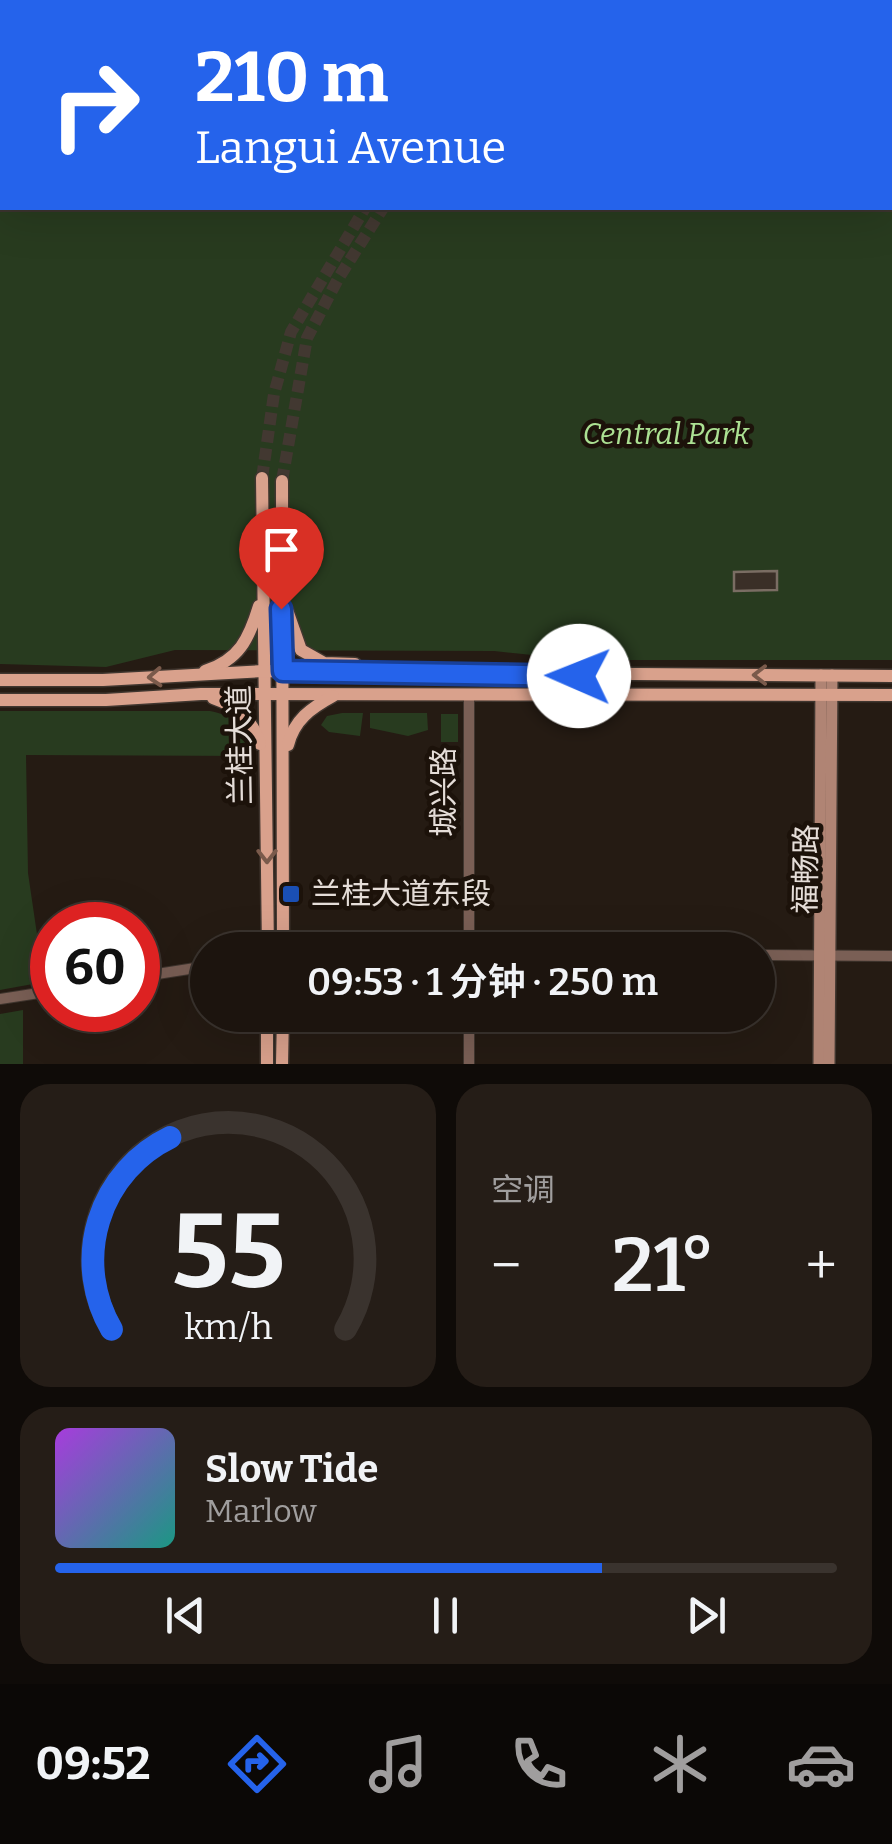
<!DOCTYPE html>
<html lang="zh">
<head>
<meta charset="utf-8">
<style>
  body { margin:0; font-family:Bitter,"Noto Sans SC",serif; background:#251d17; color:#f1f3f6; height:100vh; display:flex; flex-direction:column; font-size:38px; white-space:nowrap }
  * { box-sizing:border-box; margin:0 }
  p { font-size:32px; color:#a09e9e }
  .icon { flex:none; width:55px; height:55px; fill:none; stroke:currentColor; stroke-width:2; stroke-linecap:round; stroke-linejoin:round }
  .map { position:relative; height:1064px; overflow:hidden }
  .side { display:flex; flex-direction:column; gap:20px; padding:20px; background:#0f0b08; flex:1 }
  .side>* { flex:none }
  .top-card { position:absolute; left:0px; top:0px; width:892px; height:210px; box-shadow:0 10px 40px #0002,0 0 0 2px #3a332e; background:#2563eb; color:#fff; overflow:hidden }
  .speed { position:absolute; left:30px; top:902px; display:flex; gap:20px; font-size:50px; font-weight:700; text-align:center }
  .speed>* { display:grid; place-content:center; width:130px; height:130px; border-radius:50%; background:#1c140e; box-shadow:0 10px 40px #0002,0 0 0 2px #3a332e; line-height:1 }
  .speed .limit { border:15px solid #d22; background:#fff; color:#111 }
  .pin { position:absolute; display:grid; place-items:center; width:85px; height:85px; color:#fff; margin:-102px -42px; border-radius:50% 50% 50% 0; rotate:-45deg; box-shadow:0 0 10px #0007 }
  .pin .icon { rotate:45deg }
  .me { position:absolute; width:110px; margin:-55px; rotate:271deg; stroke-linejoin:round; filter:drop-shadow(0 0 8px #0008) }
  .turn { display:flex; align-items:center; gap:35px; height:210px; padding:0 30px; font-size:45px }
  .turn .icon { width:130px; height:130px; stroke-width:2.5 }
  .turn b { display:block; font-size:70px; line-height:85px }
  .big { font-size:75px; font-weight:600; line-height:1.1 }
  .side .widget { flex:1; display:flex; flex-direction:column; justify-content:center; gap:15px; min-width:0; padding:0 35px; border-radius:30px; background:#251d17 }
  .side .dial { align-items:center; gap:0 }
  .dial svg { height:260px; overflow:visible; fill:none; stroke:#3a332e; stroke-width:7; stroke-linecap:round; text-anchor:middle }
  .dial text { fill:#f1f3f6; stroke:none }
  .song { display:flex; align-items:center; gap:30px }
  .cover { width:120px; height:120px; border-radius:15px; background:linear-gradient(135deg,hsl(280 70% 55%),hsl(170 70% 35%)) }
  .played { height:10px; border-radius:5px; background:linear-gradient(90deg,#2563eb 70%,#3a332e 70%) }
  .keys { display:flex; justify-content:space-around; direction:ltr }
  .heat { display:flex; justify-content:space-between; align-items:center; font-size:55px; direction:ltr }
  .side .tiles { flex:1; display:grid; gap:20px; grid-template-columns:1fr 1fr }
  .widget:last-child { grid-column:span 2 }
  .trip { position:absolute; left:190px; top:932px; width:585px; height:100px; border-radius:50px; background:#1c140e; box-shadow:0 10px 40px #0002,0 0 0 2px #3a332e; font-weight:600; line-height:100px; text-align:center }
  .tabs { display:flex; height:160px; justify-content:space-around; align-items:center; background:#0b0806; color:#a09e9e }
  .tabs .icon { width:70px; height:70px }
  .tabs .active { color:#2563eb }
  .tabs b { font-size:45px; color:#f1f3f6 }
  .map>svg:first-child { display:block }
  .green { fill:#283b1f; fill-rule:evenodd }
  .building { fill:#3a2f27; stroke:#7a6d63; stroke-width:2.5 }
  .lines { fill:none; stroke-linecap:round; stroke-linejoin:round }
  .primary-tunnel { stroke:#423831; stroke-width:12; stroke-dasharray:12 6; stroke-linecap:butt }
  .pedestrian-casing { stroke:#40362f; stroke-width:9 }
  .tertiary-casing { stroke:#40362f; stroke-width:12 }
  .secondary-casing { stroke:#40362f; stroke-width:14 }
  .primary-casing { stroke:#40362f; stroke-width:15 }
  .pedestrian { stroke:#7a5f55; stroke-width:6 }
  .tertiary { stroke:#7a5f55; stroke-width:10 }
  .secondary { stroke:#b08474; stroke-width:11 }
  .primary { stroke:#d9a18c; stroke-width:12 }
  .oneway { stroke:#7a5a4b }
  .route-casing { stroke:#184099; stroke-width:25 }
  .route { stroke:#2563eb; stroke-width:18 }
  .transit-dot { fill:#1a4fb4; stroke:#1c120a; stroke-width:4 }
  .labels { text-anchor:middle; stroke-width:9; stroke-linejoin:round; paint-order:stroke }
  .park-label { font-size:30px; font-style:italic; fill:#ace193; stroke:#1c120a }
  .street-label { font-size:30px; fill:#e5ddd8; stroke:#1c120a }
  .poi-label { font-size:30px; fill:#e5ddd8; stroke:#1c120a; text-anchor:start }
</style>
</head>
<body>
<div class="map">
<svg width="892" height="1064" viewBox="0 0 892 1064">
  <rect width="100%" height="100%" fill="#251b13"/>
  <g class="green">
    <path d="M0 0H892V660H580L494 651 175 650 106 667 0 664ZM2 2H890V208H2Z"/>
    <path d="M0 711H210C236 716 248 730 254 756L26 755 28 873 44 982 0 990Z"/>
    <polygon points="342,713 363,713 360,736 329,732 321,725 327,716"/>
    <polygon points="370,713 427,713 428,730 408,736 370,728"/>
    <rect x="441" y="714" width="17" height="28"/>
    <polygon points="23,1010 23,1064 0,1064 0,1014"/>
  </g>
  <polygon class="building" points="777,571 777,590 734,591 734,572"/>
  <g class="lines">
    <g class="primary-tunnel">
      <polyline points="262,478 274,394 291,332 365,208"/>
      <polyline points="282,481 307,338 338,279 383,208"/>
    </g>
    <defs>
      <polyline id="pedestrian" points="890,113 892,113"/>
      <g id="tertiary">
        <polyline points="469,950 469,695"/>
        <polyline points="758,955 892,956"/>
        <polyline points="138,977 208,966"/>
        <polyline points="0,999 52,991"/>
        <polyline points="469,1064 469,1015"/>
      </g>
      <g id="secondary">
        <polyline points="819,1064 821,675"/>
        <polyline points="829,1064 832,675"/>
      </g>
      <g id="primary">
        <polyline points="390,0 390,2"/>
        <polyline points="409,0 409,2"/>
        <polyline points="262,478 268,950"/>
        <polyline points="282,481 283,950"/>
        <polyline points="287,610 301,650 324,663 355,664"/>
        <path d="M205 671C239 660 249 639 259 606"/>
        <polyline points="0,680 103,680 263,671 892,676"/>
        <path d="M213 698C236 706 253 719 260 744"/>
        <polyline points="0,700 106,700 201,694 892,695"/>
        <path d="M288 745C294 720 311 708 333 696"/>
        <polyline points="267,1064 267,1015"/>
        <polyline points="282,1064 283,1015"/>
      </g>
    </defs>
    <use href="#pedestrian" class="pedestrian-casing"/>
    <use href="#tertiary" class="tertiary-casing"/>
    <use href="#secondary" class="secondary-casing"/>
    <use href="#primary" class="primary-casing"/>
    <use href="#pedestrian" class="pedestrian"/>
    <use href="#tertiary" class="tertiary"/>
    <use href="#secondary" class="secondary"/>
    <use href="#primary" class="primary"/>
  </g>
  <defs><path id="oneway-chevron" d="M-2-3.5L2.5 0L-2 3.5" fill="none" stroke-width="1.6" stroke-linecap="round" stroke-linejoin="round" transform="scale(2.5)"/></defs>
  <g class="oneway">
    <use href="#oneway-chevron" transform="translate(760 675) rotate(180)"/>
    <use href="#oneway-chevron" transform="translate(155 677) rotate(177)"/>
    <use href="#oneway-chevron" transform="translate(267 856) rotate(90)"/>
  </g>
  <g class="lines">
    <defs>
      <polyline id="route" points="281,609 283,671 579,676"/>
    </defs>
    <use href="#route" class="route-casing"/>
    <use href="#route" class="route"/>
  </g>
  <rect class="transit-dot" x="281" y="884" width="20" height="20" rx="5"/>
  <g class="labels">
    <g class="park-label">
      <text x="666" y="444">Central Park</text>
    </g>
    <g class="street-label">
      <text transform="translate(240 745) rotate(-91)" y="10">兰桂大道</text>
      <text transform="translate(444 792) rotate(-90)" y="10">城兴路</text>
      <text transform="translate(806 869) rotate(-89)" y="10">福畅路</text>
    </g>
    <g class="poi-label">
      <text x="311" y="904">兰桂大道东段</text>
    </g>
  </g>
</svg>
<div class="speed"><div class="limit">60</div></div>
<div class="pin" style="left:281px;top:609px;background:#d93025"><svg class="icon" aria-label="arrive" viewBox="0 0 24 24"><path d="M6 21V4h12l-3 4 3 4H6"/></svg></div>
<svg class="me" style="left:579px;top:676px" viewBox="-20 -20 40 40"><circle r="19" fill="#fff"/><path d="M0-13L10 11 0 6-10 11z" fill="#2563eb"/></svg>
<div class="trip">09:53 · 1 分钟 · 250 m</div>
<div class="top-card">
<div class="turn"><svg class="icon" aria-label="right" viewBox="0 0 24 24"><path d="M7 20v-9h11M14 6l5 5-5 5"/></svg><div><b>210 m</b>Langui Avenue</div></div>
</div>
</div>
<section class="side">
<div class="tiles">
<div class="widget dial"><svg viewBox="0 0 100 80">
<path d="M14 69A42 42 0 1 1 86 69"/>
<path d="M14 69A42 42 0 0 1 32 10" stroke="#2563eb"/>
<text x="50" y="56" font-size="32" font-weight="700">55</text>
<text x="50" y="72" font-size="11">km/h</text>
</svg></div>
<div class="widget"><p>空调</p>
<div class="heat"><a>−</a><b class="big">21°</b><a>+</a></div>
</div>
<div class="widget">
<div class="song"><i class="cover"></i><div><b>Slow Tide</b><p>Marlow</p></div></div>
<div class="played"></div>
<div class="keys"><svg class="icon" aria-label="previous" viewBox="0 0 24 24"><path d="M18 5L8 12l10 7zM5 5v14"/></svg><svg class="icon" aria-label="pause" viewBox="0 0 24 24"><path d="M8 5v14M16 5v14"/></svg><svg class="icon" aria-label="next" viewBox="0 0 24 24"><path d="M6 5l10 7-10 7zM19 5v14"/></svg></div>
</div>
</div>
</section>
<nav class="tabs">
<b>09:52</b>
<svg class="icon active" aria-label="directions" viewBox="0 0 24 24"><path d="M12 3l9 9-9 9-9-9zM9 14v-3h6M13 9l2 2-2 2"/></svg>
<svg class="icon" aria-label="music" viewBox="0 0 24 24"><path d="M9 18V5l10-2v13"/><circle cx="6" cy="18" r="3"/><circle cx="16" cy="16" r="3"/></svg>
<svg class="icon" aria-label="phone" viewBox="0 0 24 24"><path d="M5 4h4l2 5-3 2q2 4 5 5l2-3 5 2v4C11 20 4 13 5 4z"/></svg>
<svg class="icon" aria-label="climate" viewBox="0 0 24 24"><path d="M12 3v18M4 7l16 10M4 17L20 7"/></svg>
<svg class="icon" aria-label="car" viewBox="0 0 24 24"><path d="M5 17H2v-5l4-1 3-4h7l3 4 3 1v5h-3M9 17h6M6 11h13"/><circle cx="7" cy="17" r="2"/><circle cx="17" cy="17" r="2"/></svg>
</nav>
</body>
</html>
